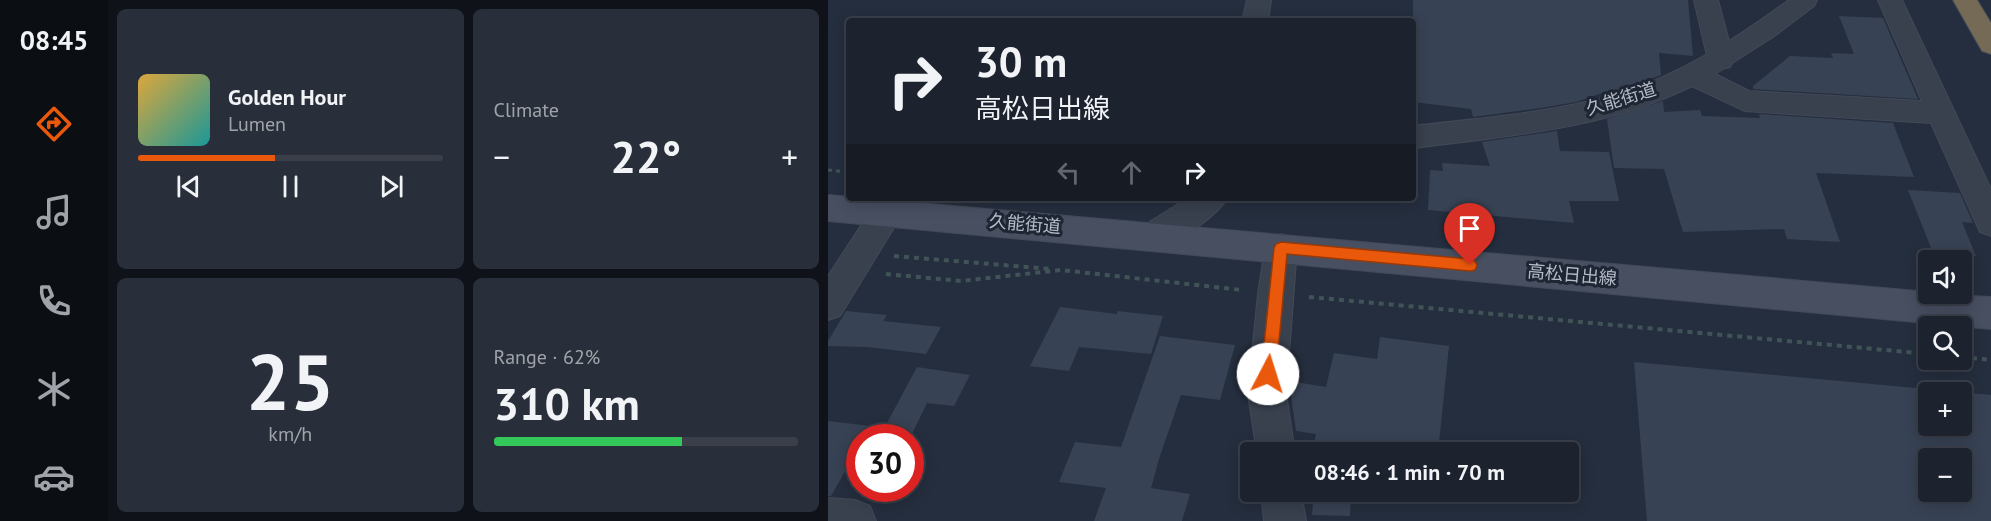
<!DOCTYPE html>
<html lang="en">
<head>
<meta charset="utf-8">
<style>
  body { margin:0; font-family:"PT Sans","Noto Sans JP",sans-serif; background:#292f3a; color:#f1f3f6; height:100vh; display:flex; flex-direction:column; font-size:22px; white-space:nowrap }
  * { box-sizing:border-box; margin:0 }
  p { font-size:20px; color:#a0a4aa }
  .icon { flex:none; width:33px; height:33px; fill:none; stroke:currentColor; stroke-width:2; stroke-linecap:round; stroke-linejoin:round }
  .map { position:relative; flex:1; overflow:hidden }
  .details { display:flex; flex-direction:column; gap:9px; padding:9px; background:#0f1319; width:720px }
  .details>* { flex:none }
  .hud { position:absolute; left:18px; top:18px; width:570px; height:183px; border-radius:6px; box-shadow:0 3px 15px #0003,0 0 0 2px #3a3f4a; background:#1c222e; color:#f1f3f6; overflow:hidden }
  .controls { position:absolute; left:1090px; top:250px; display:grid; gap:12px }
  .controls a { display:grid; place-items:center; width:54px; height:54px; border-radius:6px; background:#1c222e; box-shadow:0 3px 15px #0003,0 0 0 2px #3a3f4a; font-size:30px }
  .speed { position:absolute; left:18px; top:424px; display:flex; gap:12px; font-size:30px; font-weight:700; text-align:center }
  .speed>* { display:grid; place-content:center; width:78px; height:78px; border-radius:50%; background:#1c222e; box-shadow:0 3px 15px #0003,0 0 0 2px #3a3f4a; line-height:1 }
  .speed .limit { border:9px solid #d22; background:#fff; color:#111 }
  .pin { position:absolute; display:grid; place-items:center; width:51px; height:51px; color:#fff; margin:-62px -26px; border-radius:50% 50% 50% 0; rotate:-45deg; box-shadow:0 0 6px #0007 }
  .pin .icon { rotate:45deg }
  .me { position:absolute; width:66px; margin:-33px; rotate:5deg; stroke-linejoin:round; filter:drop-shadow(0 0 4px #0008) }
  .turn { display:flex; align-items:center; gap:21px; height:126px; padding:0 30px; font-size:27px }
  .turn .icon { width:78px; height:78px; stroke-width:2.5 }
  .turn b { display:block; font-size:42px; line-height:51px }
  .lanes { display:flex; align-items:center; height:57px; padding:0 30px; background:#0003; justify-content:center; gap:30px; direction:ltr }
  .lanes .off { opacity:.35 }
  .big { font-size:45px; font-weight:700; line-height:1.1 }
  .details .card { flex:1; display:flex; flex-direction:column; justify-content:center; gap:9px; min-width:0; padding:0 21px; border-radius:9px; background:#292f3a }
  .details .dial { align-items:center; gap:0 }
  .dial b { font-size:78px; line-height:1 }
  .song { display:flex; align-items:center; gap:18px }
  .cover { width:72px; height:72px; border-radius:9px; background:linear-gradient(135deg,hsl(40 70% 55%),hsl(180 70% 35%)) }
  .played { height:6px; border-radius:3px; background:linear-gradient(90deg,#ea580c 45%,#3a3f4a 45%) }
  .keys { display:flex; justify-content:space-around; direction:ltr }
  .heat { display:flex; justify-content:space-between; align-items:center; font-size:33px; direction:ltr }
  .charge { height:9px; border-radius:4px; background:linear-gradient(90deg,#34c759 62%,#3a3f4a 0) }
  .details .tiles { flex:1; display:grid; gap:9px; grid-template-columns:repeat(2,1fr) }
  .trip { position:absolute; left:412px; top:442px; width:339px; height:60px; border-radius:6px; background:#1c222e; box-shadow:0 3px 15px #0003,0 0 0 2px #3a3f4a; font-weight:700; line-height:60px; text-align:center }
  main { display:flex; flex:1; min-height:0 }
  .tabs { display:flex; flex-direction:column; width:108px; justify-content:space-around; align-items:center; background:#0b0e12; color:#a0a4aa }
  .tabs .icon { width:42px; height:42px }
  .tabs .on { color:#ea580c }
  .tabs b { font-size:27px; color:#f1f3f6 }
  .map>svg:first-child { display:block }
  .building { fill:#374254; fill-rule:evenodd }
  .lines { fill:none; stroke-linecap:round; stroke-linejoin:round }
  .minor-casing { stroke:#424957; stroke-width:2 }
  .tertiary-casing { stroke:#424957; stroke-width:2 }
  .secondary-casing { stroke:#424957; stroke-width:2 }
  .motorway-casing { stroke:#444b59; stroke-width:2 }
  .path-far1 { stroke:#405457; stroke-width:3; stroke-dasharray:4 4; stroke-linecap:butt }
  .path { stroke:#405457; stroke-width:4; stroke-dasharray:5 5; stroke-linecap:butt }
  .minor { fill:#39404e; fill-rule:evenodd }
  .tertiary { fill:#39404e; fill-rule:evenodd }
  .secondary { fill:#474f61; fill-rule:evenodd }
  .motorway { fill:#746a56; fill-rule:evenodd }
  .route { fill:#ea580c; stroke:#983908; stroke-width:1.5 }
  .labels { text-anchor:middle; stroke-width:6; stroke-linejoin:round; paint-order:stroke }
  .street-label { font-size:18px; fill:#b5bbc9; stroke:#1e2533 }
</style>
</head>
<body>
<main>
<nav class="tabs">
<b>08:45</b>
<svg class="icon on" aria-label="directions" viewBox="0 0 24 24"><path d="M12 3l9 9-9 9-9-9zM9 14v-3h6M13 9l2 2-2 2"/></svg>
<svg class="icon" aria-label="music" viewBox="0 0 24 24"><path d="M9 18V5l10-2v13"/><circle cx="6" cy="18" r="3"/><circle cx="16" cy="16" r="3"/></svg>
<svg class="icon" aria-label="phone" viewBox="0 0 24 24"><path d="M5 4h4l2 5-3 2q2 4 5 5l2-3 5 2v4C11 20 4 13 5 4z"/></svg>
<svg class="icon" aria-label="climate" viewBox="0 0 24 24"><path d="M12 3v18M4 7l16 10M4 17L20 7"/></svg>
<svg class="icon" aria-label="car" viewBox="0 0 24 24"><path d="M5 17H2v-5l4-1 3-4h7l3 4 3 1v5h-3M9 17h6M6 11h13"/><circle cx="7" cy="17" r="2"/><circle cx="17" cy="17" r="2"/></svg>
</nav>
<section class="details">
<div class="tiles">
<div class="card">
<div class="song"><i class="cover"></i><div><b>Golden Hour</b><p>Lumen</p></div></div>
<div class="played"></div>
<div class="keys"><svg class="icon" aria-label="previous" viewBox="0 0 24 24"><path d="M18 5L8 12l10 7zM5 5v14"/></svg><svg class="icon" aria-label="pause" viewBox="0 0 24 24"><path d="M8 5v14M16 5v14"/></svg><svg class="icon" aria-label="next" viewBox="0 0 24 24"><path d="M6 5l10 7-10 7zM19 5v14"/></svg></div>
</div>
<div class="card"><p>Climate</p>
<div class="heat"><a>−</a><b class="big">22°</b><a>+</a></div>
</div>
<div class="card dial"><b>25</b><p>km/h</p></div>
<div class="card"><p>Range · 62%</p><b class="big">310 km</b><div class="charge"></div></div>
</div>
</section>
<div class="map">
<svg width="1163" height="521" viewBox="0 0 1163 521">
  <rect width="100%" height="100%" fill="#252e3e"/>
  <g class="building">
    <polygon points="585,0 860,0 865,56 831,53 833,75 788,92 775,95 774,93 748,102 713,108 645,117 643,109 585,102"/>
    <polygon points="1011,16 1055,18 1090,99 925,89 925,86 962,56 1005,58 1003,53 1026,54"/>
    <polygon points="835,101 836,112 872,110 874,116 932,118 931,114 1065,123 1086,177 988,173 1012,242 959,239 956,229 855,232 836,169 786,168 779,119"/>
    <polygon points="729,131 732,151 781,152 791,201 741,201 746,223 600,210 602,170 615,171 614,163 662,166 654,142"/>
    <polygon points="1080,190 1132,193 1145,223 1134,222 1148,256 1105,253"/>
    <polygon points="232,307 289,314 289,311 335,316 323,354 251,347 241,371 202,366"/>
    <polygon points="18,311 59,315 55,321 113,327 98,354 40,347 0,346 0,341"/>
    <polygon points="332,336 407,345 392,400 353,395 331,459 323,488 362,494 354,521 266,521 278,488 231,482 247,442 293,447"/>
    <polygon points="552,337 621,346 610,453 489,453 490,449 485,448 488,434 468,431 461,381 498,387 506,353 549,359"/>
    <path d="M806 362 1163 395V521H819ZM1101 393H1134V426H1101ZM1101 459H1134V492H1101Z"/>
    <polygon points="89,367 142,375 126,406 99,403 82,438 51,438"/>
    <polygon points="0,421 42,426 35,438 32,438 32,445 3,496 0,496"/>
    <polygon points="486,492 523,492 522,516 484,515"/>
  </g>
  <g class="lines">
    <defs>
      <g id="minor">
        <polygon points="419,0 443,0 440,21 414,21"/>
        <path d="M961 0H989L986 6 945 37 887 74 921 91 1094 101 1050 0H1074L1163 189V236L1152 232 1103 123 917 111 864 86C777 129 680 136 585 148V126C653 118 723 113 789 94 852 75 908 39 961 0Z"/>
        <polygon points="51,198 84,198 12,316 0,320 0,276"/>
        <path d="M360 198H399C390 215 348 245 328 249 324 250 319 247 315 246L310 236 315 226Z"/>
        <polygon points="453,234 465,238 469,248 458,394 467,453 429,453 420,394 430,294 437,248 441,238"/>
        <polygon points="433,492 473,492 478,521 436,521"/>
        <polygon points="0,498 27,500 42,506 48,521 0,521"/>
      </g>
      <polygon id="tertiary" points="866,0 890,0 906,60 902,67 893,69 884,67 880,60"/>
      <polygon id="secondary" points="0,195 1101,292 1101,294 1163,297 1163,329 0,221"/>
      <polygon id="motorway" points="1125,0 1149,0 1163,23 1163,54 1154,51"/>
    </defs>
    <use href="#minor" class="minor-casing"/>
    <use href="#tertiary" class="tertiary-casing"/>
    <use href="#secondary" class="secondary-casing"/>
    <use href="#motorway" class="motorway-casing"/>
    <polyline class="path-far1" points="0,170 21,172"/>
    <g class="path">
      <polyline points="66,256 223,269"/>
      <polyline points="58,274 133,281 233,270 414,290"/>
      <polyline points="481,297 1101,354"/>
      <polyline points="1134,357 1163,360"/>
    </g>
    <use href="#minor" class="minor"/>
    <use href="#tertiary" class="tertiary"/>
    <use href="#secondary" class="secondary"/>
    <use href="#motorway" class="motorway"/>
  </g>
  <polygon class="route" points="453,242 642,259 647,261 649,265 647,270 642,271 459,254 448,374 446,379 440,381 435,379 433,374 446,248 448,244"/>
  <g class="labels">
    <g class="street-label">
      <text transform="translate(793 99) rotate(-17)" y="6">久能街道</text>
      <text transform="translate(197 224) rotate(5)" y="6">久能街道</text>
      <text transform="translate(744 275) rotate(5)" y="6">高松日出線</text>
    </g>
  </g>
</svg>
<div class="controls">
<a><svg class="icon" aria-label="sound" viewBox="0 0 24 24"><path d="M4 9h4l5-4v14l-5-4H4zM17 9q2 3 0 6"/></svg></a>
<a><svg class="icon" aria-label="search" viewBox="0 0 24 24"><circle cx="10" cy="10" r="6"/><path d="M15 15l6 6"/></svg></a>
<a>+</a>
<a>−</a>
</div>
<div class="speed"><div class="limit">30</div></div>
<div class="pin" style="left:642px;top:265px;background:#d93025"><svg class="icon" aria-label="arrive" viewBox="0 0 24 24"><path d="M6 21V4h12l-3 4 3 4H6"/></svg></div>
<svg class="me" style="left:440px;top:374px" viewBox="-20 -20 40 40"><circle r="19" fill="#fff"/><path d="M0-13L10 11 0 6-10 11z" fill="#ea580c"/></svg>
<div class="trip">08:46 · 1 min · 70 m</div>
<div class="hud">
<div class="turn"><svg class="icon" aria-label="right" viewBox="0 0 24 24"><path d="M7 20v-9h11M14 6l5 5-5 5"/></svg><div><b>30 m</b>高松日出線</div></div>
<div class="lanes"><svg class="icon off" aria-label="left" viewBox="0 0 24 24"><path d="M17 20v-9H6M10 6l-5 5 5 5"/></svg><svg class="icon off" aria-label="ahead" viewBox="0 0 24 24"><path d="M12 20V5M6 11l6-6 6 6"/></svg><svg class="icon" aria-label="right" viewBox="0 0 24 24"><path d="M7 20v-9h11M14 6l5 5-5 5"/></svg></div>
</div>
</div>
</main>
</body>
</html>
